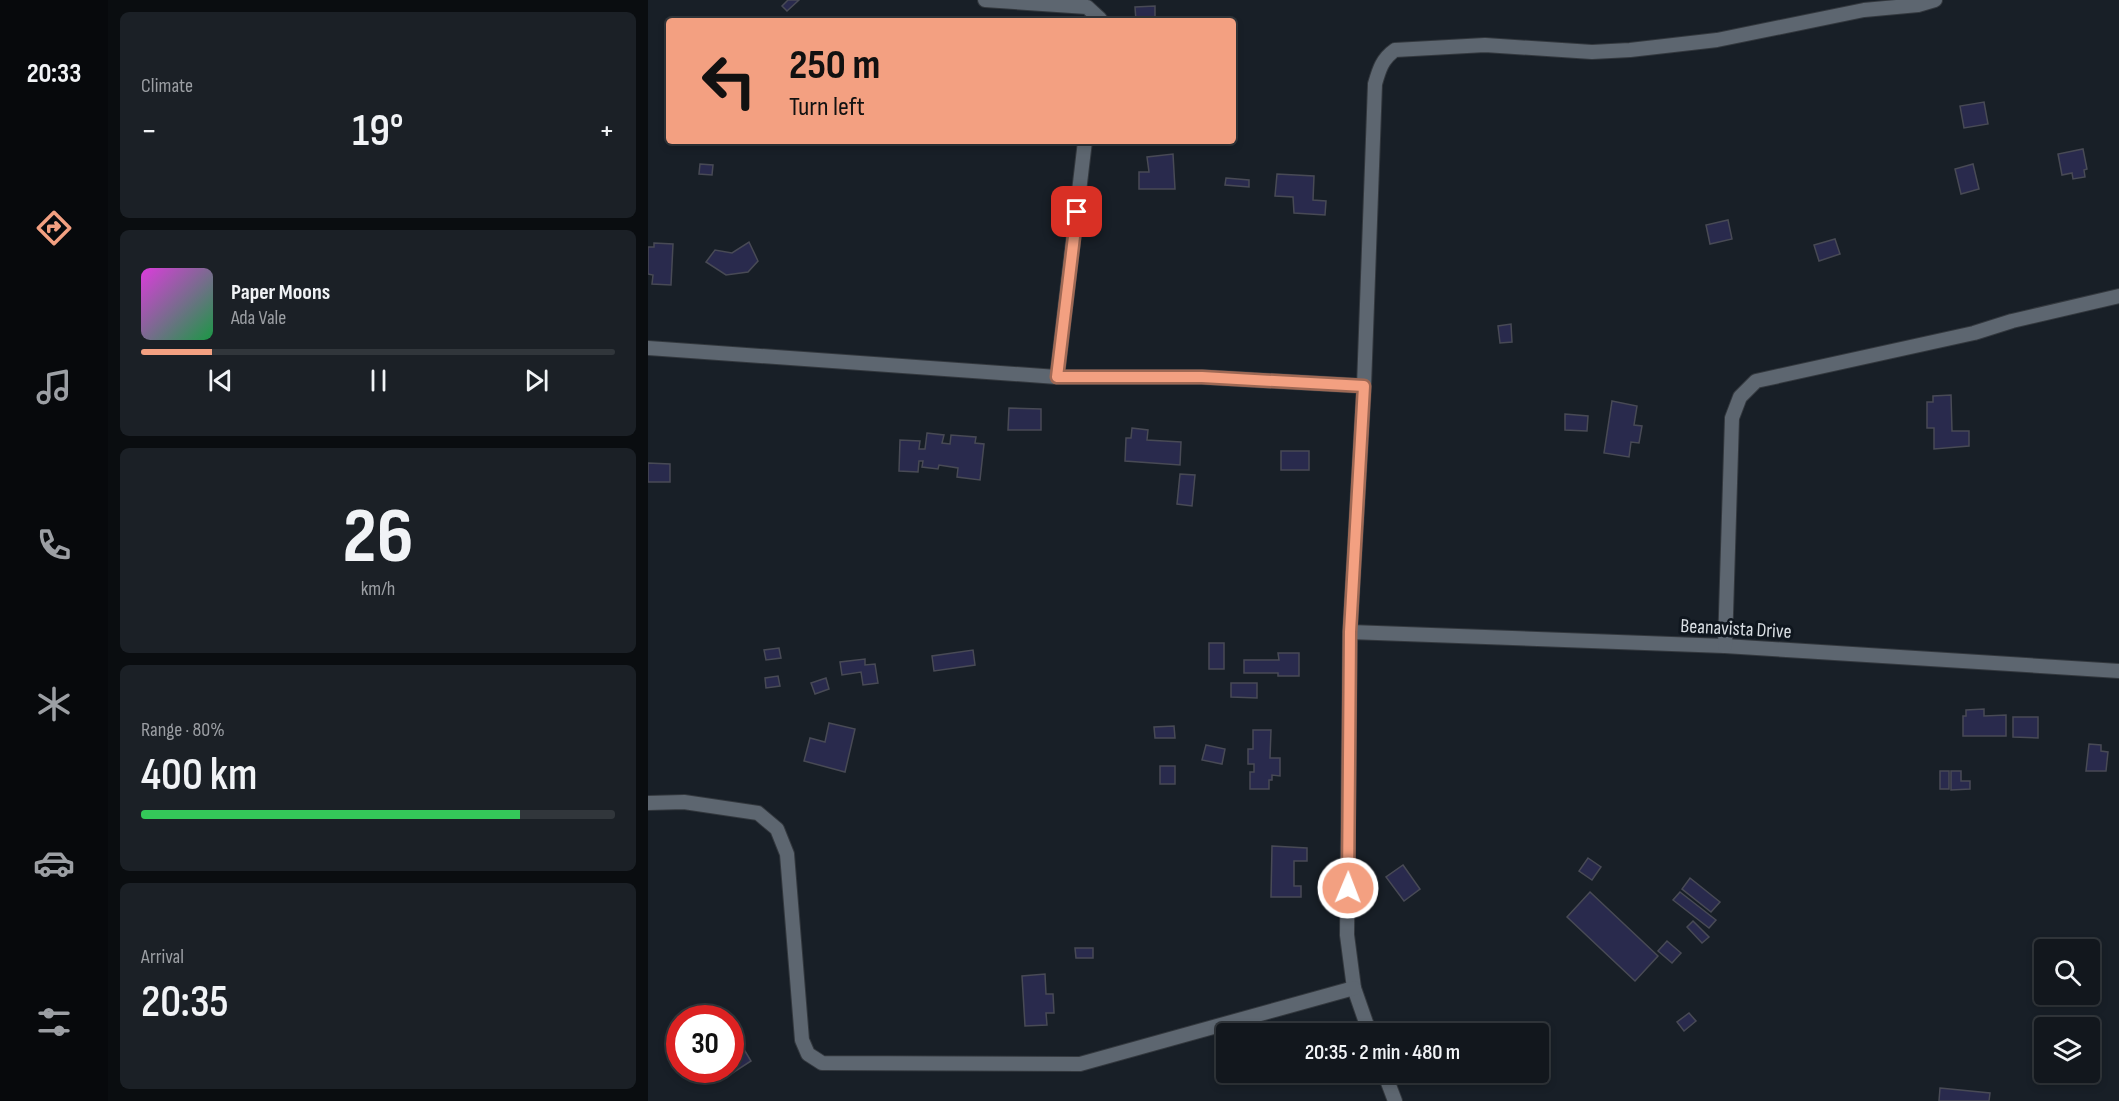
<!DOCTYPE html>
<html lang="en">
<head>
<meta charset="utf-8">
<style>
  body { margin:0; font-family:"Sofia Sans Condensed",sans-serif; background:#1b2026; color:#f1f3f6; height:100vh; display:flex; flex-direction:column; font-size:22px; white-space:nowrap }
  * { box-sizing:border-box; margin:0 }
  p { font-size:20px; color:#9c9fa4 }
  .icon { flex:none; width:33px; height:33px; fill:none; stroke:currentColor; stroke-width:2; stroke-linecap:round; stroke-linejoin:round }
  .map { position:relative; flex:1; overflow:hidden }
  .panel { display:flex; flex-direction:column; gap:12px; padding:12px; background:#0a0d10; width:540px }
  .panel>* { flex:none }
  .hud { position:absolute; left:18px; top:18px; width:570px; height:126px; border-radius:6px; box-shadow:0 3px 9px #0003,0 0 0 2px #31363b; background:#f3a081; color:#111; overflow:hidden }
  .buttons { position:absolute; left:1386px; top:939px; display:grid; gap:12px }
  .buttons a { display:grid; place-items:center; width:66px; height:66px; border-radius:6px; background:#12171d; box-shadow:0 3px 9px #0003,0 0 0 2px #31363b; font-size:30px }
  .speed { position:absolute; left:18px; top:1005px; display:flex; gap:12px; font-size:30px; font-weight:700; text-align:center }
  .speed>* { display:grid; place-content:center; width:78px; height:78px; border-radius:50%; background:#12171d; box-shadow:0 3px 9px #0003,0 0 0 2px #31363b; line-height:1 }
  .speed .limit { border:9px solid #d22; background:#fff; color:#111 }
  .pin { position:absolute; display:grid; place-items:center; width:51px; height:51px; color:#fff; margin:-26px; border-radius:12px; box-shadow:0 3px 9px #0006 }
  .me { position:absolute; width:66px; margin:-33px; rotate:1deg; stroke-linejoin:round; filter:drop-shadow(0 0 4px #0008) }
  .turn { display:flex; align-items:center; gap:21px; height:126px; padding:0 24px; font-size:27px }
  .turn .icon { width:78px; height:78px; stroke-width:2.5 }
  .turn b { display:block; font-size:42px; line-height:51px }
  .big { font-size:45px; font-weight:600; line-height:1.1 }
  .panel .card { flex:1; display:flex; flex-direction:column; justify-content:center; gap:9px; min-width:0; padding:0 21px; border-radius:9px; background:#1b2026 }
  .panel .dial { align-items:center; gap:0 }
  .dial b { font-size:78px; line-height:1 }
  .song { display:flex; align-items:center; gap:18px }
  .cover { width:72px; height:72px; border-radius:9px; background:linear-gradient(135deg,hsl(300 70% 55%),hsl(140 70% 35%)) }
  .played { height:6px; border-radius:3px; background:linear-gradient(90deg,#f3a081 15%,#31363b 15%) }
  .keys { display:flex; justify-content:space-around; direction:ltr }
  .heat { display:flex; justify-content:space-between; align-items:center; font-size:33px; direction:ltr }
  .charge { height:9px; border-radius:4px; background:linear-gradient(90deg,#34c759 80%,#31363b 0) }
  .trip { position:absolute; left:568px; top:1023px; width:333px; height:60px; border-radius:6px; background:#12171d; box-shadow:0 3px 9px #0003,0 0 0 2px #31363b; font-weight:600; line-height:60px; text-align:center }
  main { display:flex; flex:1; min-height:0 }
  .tab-bar { display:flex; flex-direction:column; width:108px; justify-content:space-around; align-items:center; background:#07090c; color:#9c9fa4 }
  .tab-bar .icon { width:42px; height:42px }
  .tab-bar .selected { color:#f3a081 }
  .tab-bar b { font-size:27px; color:#f1f3f6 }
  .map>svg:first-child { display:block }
  .building { fill:#292a4d; stroke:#484a55; stroke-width:1.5 }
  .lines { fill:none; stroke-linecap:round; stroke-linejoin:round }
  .minor-casing { stroke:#33383e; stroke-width:16 }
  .minor { stroke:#5d6670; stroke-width:14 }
  .route-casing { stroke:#9e6854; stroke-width:15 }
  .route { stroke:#f3a081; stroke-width:10 }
  .labels { text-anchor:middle; stroke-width:6; stroke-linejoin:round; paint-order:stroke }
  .street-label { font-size:20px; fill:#d9dee3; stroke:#0f161e }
</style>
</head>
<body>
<main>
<nav class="tab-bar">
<b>20:33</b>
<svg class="icon selected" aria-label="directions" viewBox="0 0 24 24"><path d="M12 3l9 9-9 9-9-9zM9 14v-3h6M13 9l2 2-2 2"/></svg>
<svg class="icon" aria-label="music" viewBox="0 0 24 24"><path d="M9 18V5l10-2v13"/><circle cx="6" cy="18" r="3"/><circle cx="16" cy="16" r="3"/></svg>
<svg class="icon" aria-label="phone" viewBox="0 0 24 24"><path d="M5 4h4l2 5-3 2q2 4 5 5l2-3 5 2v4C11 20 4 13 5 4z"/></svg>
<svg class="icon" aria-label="climate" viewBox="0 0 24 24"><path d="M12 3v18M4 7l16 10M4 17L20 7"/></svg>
<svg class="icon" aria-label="car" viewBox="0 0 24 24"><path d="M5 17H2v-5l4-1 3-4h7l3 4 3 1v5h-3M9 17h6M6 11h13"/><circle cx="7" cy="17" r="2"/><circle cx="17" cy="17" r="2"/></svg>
<svg class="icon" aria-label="filters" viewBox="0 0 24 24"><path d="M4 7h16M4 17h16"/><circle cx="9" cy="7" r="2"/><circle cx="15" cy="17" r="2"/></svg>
</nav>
<section class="panel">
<div class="card"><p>Climate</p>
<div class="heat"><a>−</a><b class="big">19°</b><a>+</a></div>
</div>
<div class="card">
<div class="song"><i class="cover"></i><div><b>Paper Moons</b><p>Ada Vale</p></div></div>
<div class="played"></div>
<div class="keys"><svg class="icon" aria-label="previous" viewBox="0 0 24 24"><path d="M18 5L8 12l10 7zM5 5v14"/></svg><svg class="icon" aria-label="pause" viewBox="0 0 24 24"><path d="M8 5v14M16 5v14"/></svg><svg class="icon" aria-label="next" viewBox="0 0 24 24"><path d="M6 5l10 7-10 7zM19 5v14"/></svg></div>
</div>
<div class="card dial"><b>26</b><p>km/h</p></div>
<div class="card"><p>Range · 80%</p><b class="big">400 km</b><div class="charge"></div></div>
<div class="card"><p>Arrival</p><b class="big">20:35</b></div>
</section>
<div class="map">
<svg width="1471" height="1101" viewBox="0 0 1471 1101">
  <rect width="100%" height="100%" fill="#181f27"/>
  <g class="building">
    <polygon points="140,0 151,0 139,11 134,6"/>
    <polygon points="507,6 507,21 488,21 487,7"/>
    <polygon points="1336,102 1340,124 1316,128 1312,106"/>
    <polygon points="1435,149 1439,169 1436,170 1437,177 1425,179 1424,173 1414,175 1410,154"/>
    <polygon points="525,154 527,189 491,189 491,172 501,172 499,157"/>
    <polygon points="52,164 65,165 64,175 51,174"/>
    <polygon points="1325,164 1331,189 1313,194 1307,169"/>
    <polygon points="629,174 666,176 665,200 678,201 677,215 646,213 645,197 627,196"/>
    <polygon points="578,178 601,180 601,187 577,185"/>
    <polygon points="1080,220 1084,239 1062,244 1058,225"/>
    <polygon points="1187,239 1192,254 1171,261 1166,245"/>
    <polygon points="101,242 110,261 100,272 78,275 58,262 67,250 84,253"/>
    <polygon points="6,243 25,244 23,285 4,284 5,275 0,274 0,247 6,247"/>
    <polygon points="863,324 864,342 852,343 850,326"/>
    <polygon points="1303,395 1304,431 1321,431 1321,446 1286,449 1286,428 1279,428 1279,402 1285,402 1285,396"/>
    <polygon points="964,401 989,406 986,425 994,426 991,443 983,442 981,457 956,453"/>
    <polygon points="361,408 393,409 393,430 360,430"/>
    <polygon points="917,414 940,416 939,431 917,430"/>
    <polygon points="484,428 500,430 499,440 533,442 532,465 477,461 478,438 483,438"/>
    <polygon points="279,433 296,435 294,443 302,444 303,435 328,437 327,443 336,444 332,480 309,477 310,468 291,465 290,469 274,467 275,461 271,461 270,472 251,471 252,440 272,441 271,449 277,449"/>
    <rect x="633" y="451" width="28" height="19"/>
    <polygon points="0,463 22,464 22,482 0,482"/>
    <polygon points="532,474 547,475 544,506 529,504"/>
    <rect x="561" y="643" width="15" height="26"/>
    <polygon points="131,648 133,658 118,660 116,650"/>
    <polygon points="325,650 327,665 286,671 284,656"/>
    <polygon points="630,653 651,653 651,676 630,676 630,673 596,673 596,660 631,660"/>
    <polygon points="217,659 217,665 227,664 230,683 215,685 213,672 194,675 192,662"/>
    <polygon points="130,676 132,686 118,688 117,678"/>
    <polygon points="178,678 181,689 167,694 163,683"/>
    <polygon points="583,683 609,683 609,698 583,697"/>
    <polygon points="1336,709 1336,716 1358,715 1358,736 1315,736 1315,716 1318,716 1318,710"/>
    <polygon points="1365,717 1390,717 1390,738 1365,737"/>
    <polygon points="181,723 207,729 197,772 156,761 162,738 177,742"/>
    <polygon points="526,726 527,738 507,738 506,727"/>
    <polygon points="605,730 623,730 622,758 632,758 632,776 624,775 624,780 621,780 621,789 602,789 602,772 606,772 606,764 600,764 600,749 605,749"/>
    <polygon points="1441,744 1453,745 1453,751 1460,752 1458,771 1438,771"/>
    <polygon points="558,745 577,749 574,764 554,760"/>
    <rect x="512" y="766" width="15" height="18"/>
    <rect x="1292" y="771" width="9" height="18"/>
    <polygon points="1303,771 1313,771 1313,781 1322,781 1322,789 1303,790"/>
    <polygon points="624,846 659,848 659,861 646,861 646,886 653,886 653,897 623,897"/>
    <polygon points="940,858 953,867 944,880 931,871"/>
    <polygon points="755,865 772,889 756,901 738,877"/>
    <polygon points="1042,878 1072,902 1063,912 1034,889"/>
    <polygon points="942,892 1010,956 987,981 919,917"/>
    <polygon points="1032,892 1068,920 1061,928 1025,900"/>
    <polygon points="1045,921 1061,937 1054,943 1039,927"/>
    <polygon points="1019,941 1033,953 1024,963 1010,951"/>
    <polygon points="427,948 445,948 445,958 428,958"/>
    <polygon points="397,974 398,994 405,994 406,1013 398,1013 399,1025 377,1026 374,976"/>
    <polygon points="1041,1013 1048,1021 1036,1031 1029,1022"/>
    <polygon points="94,1046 103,1061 83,1074 80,1070 82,1070 82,1054"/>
    <polygon points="1292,1088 1342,1093 1341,1101 1291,1101"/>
  </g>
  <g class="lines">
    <defs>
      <g id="minor">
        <polyline points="337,0 439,7 452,19 452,21"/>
        <polyline points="0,348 409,377 554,377 716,386 702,632 699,935 706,988 722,1034"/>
        <polyline points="409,377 437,141"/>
        <path d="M716 386 727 84C731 70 734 59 747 50L837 45 944 52 982 50 1069 40 1216 10 1270 5 1287 0"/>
        <polyline points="702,632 1077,646 1471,671"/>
        <polyline points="1077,646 1084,418 1092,397 1108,381 1326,333 1364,321 1471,296"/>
        <polyline points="0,803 36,802 110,813 129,829 139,854 154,1040 160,1054 174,1063 432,1064 706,988"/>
        <polyline points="736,1072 747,1101"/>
      </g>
    </defs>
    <use href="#minor" class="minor-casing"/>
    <use href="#minor" class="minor"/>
  </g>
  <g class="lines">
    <defs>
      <polyline id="route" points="429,212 409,377 554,377 716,386 702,632 700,888"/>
    </defs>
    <use href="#route" class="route-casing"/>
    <use href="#route" class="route"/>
  </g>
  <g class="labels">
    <g class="street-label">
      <text transform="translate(1088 628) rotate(3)" y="7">Beanavista Drive</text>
    </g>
  </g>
</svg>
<div class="buttons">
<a><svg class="icon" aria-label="search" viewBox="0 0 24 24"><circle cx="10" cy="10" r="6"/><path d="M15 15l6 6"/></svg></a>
<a><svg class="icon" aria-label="layers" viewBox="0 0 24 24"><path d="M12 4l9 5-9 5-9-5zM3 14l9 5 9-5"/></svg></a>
</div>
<div class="speed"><div class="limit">30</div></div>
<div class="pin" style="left:429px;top:212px;background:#d93025"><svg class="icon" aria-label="arrive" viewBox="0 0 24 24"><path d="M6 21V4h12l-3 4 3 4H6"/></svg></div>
<svg class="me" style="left:700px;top:888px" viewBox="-20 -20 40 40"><circle r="17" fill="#f3a081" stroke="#fff" stroke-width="3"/><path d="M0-11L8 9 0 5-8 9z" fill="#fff"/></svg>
<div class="trip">20:35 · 2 min · 480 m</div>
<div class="hud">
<div class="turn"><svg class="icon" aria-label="left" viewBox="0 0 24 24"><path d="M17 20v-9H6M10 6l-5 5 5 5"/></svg><div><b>250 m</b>Turn left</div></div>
</div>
</div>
</main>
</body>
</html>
